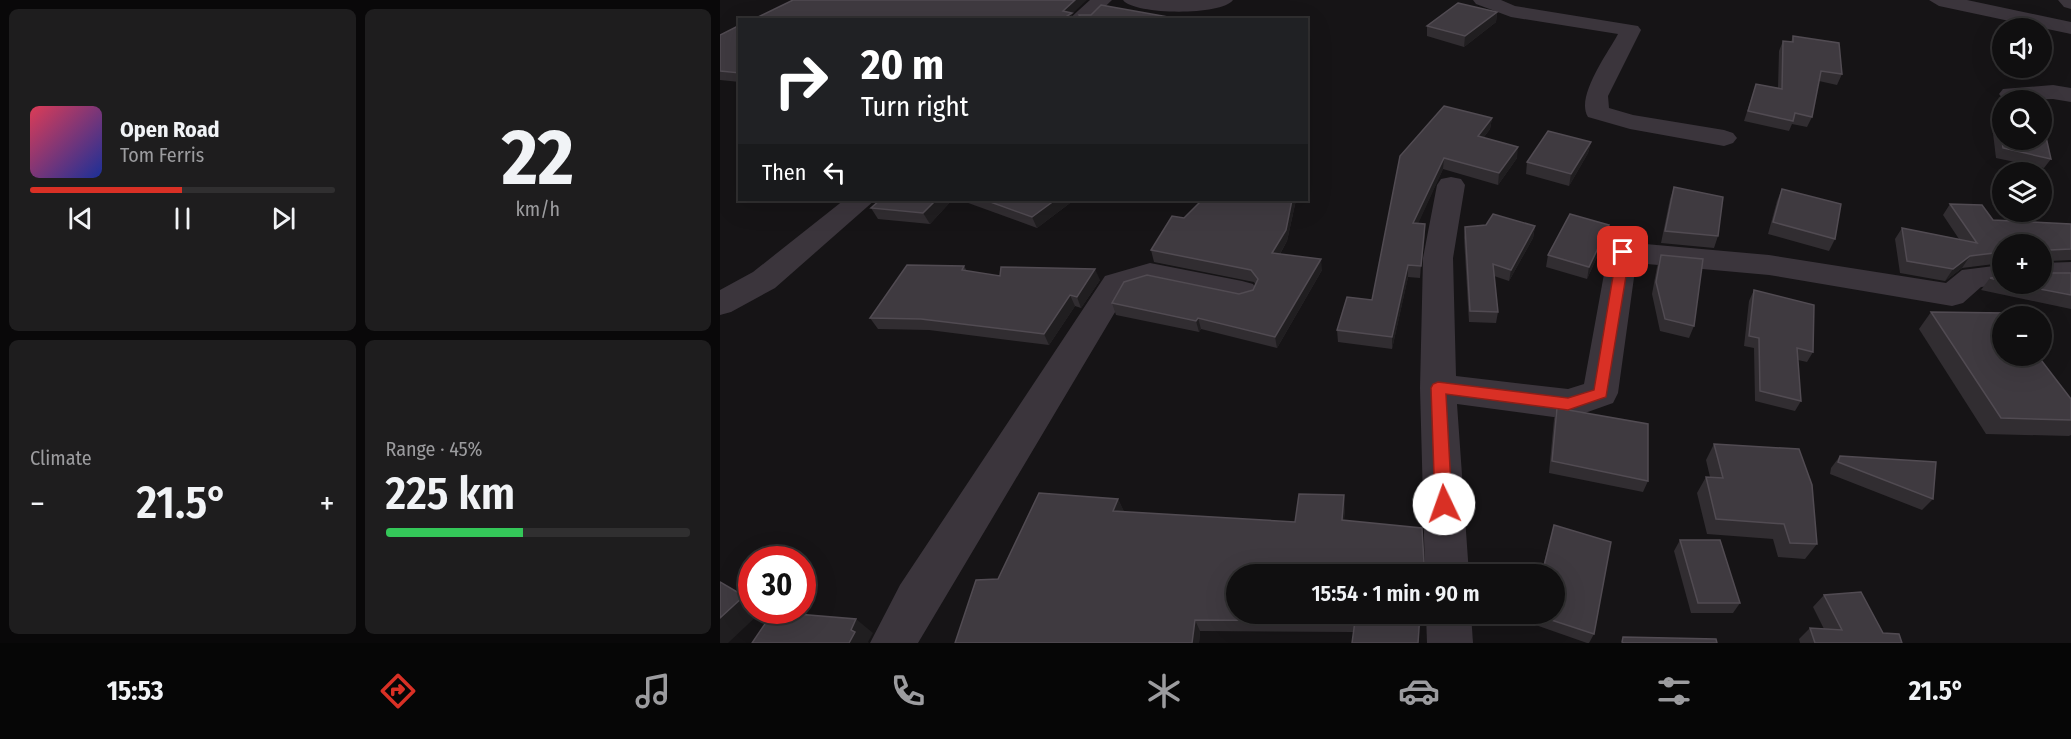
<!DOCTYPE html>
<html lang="en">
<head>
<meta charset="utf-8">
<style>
  body { margin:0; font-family:"Fira Sans Condensed",sans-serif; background:#1e1d1e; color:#f1f3f6; height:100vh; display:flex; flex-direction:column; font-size:22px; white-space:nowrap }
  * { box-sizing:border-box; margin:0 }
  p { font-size:20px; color:#9c9c9f }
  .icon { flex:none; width:33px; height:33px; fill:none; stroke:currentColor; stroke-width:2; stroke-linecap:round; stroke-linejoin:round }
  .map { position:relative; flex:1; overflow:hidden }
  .drawer { display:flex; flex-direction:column; gap:9px; padding:9px; background:#090809; width:720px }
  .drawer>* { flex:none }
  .banner { position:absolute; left:18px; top:18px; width:570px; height:183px; border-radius:0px; box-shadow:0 6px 24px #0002,0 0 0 2px #302f30; background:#202124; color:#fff; overflow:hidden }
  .fabs { position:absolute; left:1272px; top:18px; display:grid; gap:12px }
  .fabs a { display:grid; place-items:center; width:60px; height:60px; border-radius:50%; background:#100f10; box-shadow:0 6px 24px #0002,0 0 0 2px #302f30; font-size:30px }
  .speed { position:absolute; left:18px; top:546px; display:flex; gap:12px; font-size:30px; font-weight:700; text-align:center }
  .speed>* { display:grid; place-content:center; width:78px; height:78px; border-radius:50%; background:#100f10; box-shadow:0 6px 24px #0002,0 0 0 2px #302f30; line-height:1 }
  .speed .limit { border:9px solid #d22; background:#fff; color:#111 }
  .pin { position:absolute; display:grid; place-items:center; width:51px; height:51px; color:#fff; margin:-26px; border-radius:12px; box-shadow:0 3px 9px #0006 }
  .me { position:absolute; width:66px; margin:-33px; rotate:357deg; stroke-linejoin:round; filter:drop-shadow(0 0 4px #0008) }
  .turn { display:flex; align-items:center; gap:21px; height:126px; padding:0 24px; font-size:27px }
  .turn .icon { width:78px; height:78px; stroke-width:2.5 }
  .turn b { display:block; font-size:42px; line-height:51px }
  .then { display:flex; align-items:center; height:57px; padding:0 24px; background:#0003; gap:12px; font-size:22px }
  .big { font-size:45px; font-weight:600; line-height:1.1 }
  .drawer .tile { flex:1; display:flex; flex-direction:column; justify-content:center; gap:9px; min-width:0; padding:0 21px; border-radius:9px; background:#1e1d1e }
  .drawer .dial { align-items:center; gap:0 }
  .dial b { font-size:78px; line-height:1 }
  .song { display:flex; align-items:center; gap:18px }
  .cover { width:72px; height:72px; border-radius:9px; background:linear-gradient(135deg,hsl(350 70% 55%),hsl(230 70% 35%)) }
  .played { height:6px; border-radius:3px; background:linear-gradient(90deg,#d93025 50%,#302f30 50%) }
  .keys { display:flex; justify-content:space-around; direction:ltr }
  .heat { display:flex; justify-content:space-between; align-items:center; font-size:33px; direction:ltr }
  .charge { height:9px; border-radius:4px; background:linear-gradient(90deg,#34c759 45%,#302f30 0) }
  .drawer .tiles { flex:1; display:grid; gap:9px; grid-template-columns:repeat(2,1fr) }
  .trip { position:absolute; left:506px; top:564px; width:339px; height:60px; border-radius:30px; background:#100f10; box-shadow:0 6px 24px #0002,0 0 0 2px #302f30; font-weight:600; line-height:60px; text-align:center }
  .dock { display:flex; height:96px; justify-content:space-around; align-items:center; background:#060606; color:#9c9c9f }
  .dock .icon { width:42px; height:42px }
  .dock .selected { color:#d93025 }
  .dock b { font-size:27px; color:#f1f3f6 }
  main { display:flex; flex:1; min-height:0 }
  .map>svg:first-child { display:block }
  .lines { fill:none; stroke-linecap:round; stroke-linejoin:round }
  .minor { fill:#3b353c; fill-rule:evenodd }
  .wall { fill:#312d31 }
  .shaded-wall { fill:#201e20 }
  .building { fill:#3f3a40; stroke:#514b52; stroke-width:1.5 }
  .route { fill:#d93025; stroke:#8d1f18; stroke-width:1.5 }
</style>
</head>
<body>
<main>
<section class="drawer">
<div class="tiles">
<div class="tile">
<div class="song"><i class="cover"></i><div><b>Open Road</b><p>Tom Ferris</p></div></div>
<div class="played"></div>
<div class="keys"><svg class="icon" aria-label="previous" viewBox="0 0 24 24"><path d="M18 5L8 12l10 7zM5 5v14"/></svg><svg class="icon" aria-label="pause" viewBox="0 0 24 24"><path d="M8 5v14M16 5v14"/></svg><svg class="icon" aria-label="next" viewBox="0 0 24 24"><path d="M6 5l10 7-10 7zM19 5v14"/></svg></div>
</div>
<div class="tile dial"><b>22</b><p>km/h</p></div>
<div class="tile"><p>Climate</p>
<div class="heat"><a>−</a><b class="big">21.5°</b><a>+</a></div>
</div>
<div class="tile"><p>Range · 45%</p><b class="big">225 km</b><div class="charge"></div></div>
</div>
</section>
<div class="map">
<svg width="1351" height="643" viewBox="0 0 1351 643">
  <rect width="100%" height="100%" fill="#161416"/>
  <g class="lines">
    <g class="minor">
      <polygon points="370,0 392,0 371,20 348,20"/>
      <path d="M403 0H513C501 16 414 15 403 0Z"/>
      <path d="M753 0H781L795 6 918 26 921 30 888 96 889 108 913 115 1004 130 1013 133 1017 138 1013 143 1004 146 910 129 868 117C855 97 888 53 898 34L791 17 756 4Z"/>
      <polygon points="1209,0 1247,0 1351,22 1351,34 1219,6"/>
      <polygon points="1338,0 1351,0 1351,9 1344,7"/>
      <polygon points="1333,85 1351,88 1351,102 1333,99 1289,100 1283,99 1279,94 1283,89"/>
      <polygon points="731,177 741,179 745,185 733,258 736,376 848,389 864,384 888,252 892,245 903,242 1049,255 1226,283 1242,270 1282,265 1282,284 1289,284 1261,287 1243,303 1232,306 1049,275 916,263 898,393 893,403 848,419 737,404 749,574 705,574 700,388 703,258 717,185 721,179"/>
      <polygon points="124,200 155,200 55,288 11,312 0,315 0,290 33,272"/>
      <polygon points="1351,262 1351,282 1322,283 1322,263"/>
      <polygon points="430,263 522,281 533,284 538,292 533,300 522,303 431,284 407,292 198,643 150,643 180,585 385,276"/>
      <polygon points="706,614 751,614 753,643 707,643"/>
    </g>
  </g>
  <g class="wall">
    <polygon points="777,12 776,22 744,47 707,36 707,26"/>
    <polygon points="20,25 20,82 0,80 0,35"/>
    <polygon points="1073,36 1122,74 1117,85 1099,81 1092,117 1087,127 1072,124 1069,131 1024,121 1036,84 1058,88 1059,51 1063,41 1071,42"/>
    <polygon points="1278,115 1331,159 1324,168 1276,158 1272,125"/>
    <polygon points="772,118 770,129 764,137 797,158 778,185 723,169 698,223 705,224 700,278 688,277 672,349 618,342 617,330 652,300 680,156"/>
    <polygon points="871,142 868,153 849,186 806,174 807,162"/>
    <polygon points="954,187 998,236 994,248 941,243 950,199"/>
    <polygon points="1062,189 1115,239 1109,251 1048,234 1057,201"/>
    <polygon points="160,200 232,200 210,224 158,219 151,208"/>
    <polygon points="240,200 354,200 317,228"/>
    <polygon points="482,200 576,200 567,241 560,254 602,270 557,348 481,329 479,332 396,315 392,303 519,294 533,290 535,284 534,282 434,262 431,250"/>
    <polygon points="1230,204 1273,220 1351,224 1351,260 1330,261 1330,273 1351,273 1351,309 1261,290 1270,278 1282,277 1282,284 1322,284 1322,244 1282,244 1282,263 1242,268 1225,281 1180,273 1175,239 1182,228 1239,239 1223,215"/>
    <polygon points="815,226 813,238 789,281 774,276 778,312 776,323 749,322 744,238 745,227"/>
    <polygon points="886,237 867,279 826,267 828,255"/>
    <polygon points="941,255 974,326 969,338 940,331 932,294 937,267"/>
    <polygon points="244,266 247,271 280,276 380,280 361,308 355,306 329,345 209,330 158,329 150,318"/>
    <polygon points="1034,290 1093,352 1087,362 1078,360 1081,401 1075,411 1035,401 1034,348 1024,346 1029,301"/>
    <polygon points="1211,312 1351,399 1351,435 1349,436 1266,434 1199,329"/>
    <polygon points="837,408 928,481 923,492 829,473 834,419"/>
    <polygon points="994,444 1097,544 1085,559 1058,557 1053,539 987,534 977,493 986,477 990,477 986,460"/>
    <polygon points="1120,456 1213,499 1202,510 1110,474 1111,468"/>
    <polygon points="398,499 404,512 575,522 625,507 624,521 700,614 633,632 480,631 479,643 235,643 278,579"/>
    <polygon points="834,525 874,634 869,643 867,643 810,623 812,614 834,614 834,574 821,574"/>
    <polygon points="960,540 1020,603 1013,613 971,613 954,551"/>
    <polygon points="1104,595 1163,633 1182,643 1080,643 1079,639 1090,628 1104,629 1093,607"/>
  </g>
  <g class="shaded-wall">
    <polygon points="355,0 367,0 352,14 354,20 341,20 343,11"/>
    <polygon points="777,12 776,22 744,47 745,36"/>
    <polygon points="772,118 770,129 756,147 758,136"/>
    <polygon points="871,142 868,153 849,186 851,174"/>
    <polygon points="798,147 797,158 778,185 779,173"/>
    <polygon points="724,158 723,169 693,235 693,223"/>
    <polygon points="216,200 232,200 210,224 203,213"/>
    <polygon points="335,200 354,200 317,228 312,217"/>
    <polygon points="572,200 576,200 567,241 554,264 552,253"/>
    <polygon points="705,224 705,236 700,278 701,266"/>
    <polygon points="889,225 886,237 867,279 869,267"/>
    <polygon points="815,226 813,238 789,281 791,270"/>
    <polygon points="1250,256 1242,268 1225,281 1233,269"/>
    <polygon points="601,259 602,270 557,348 555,337"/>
    <polygon points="688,265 688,277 672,349 672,337"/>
    <polygon points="375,269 380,280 361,308 357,297"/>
    <polygon points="350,295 355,306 329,345 324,334"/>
    <polygon points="478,318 481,329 479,332 476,321"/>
    <polygon points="624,495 625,507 623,533 622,520"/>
    <polygon points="398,499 404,511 400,524 393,511"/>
    <polygon points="24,596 32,602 32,610 43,610 8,643 0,643 0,618"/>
    <polygon points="136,619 153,633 148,642 149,643 129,643 131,630"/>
    <polygon points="475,620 480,631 479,643 472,643"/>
  </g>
  <g class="building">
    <polygon points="73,0 355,0 343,11 352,13 341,20 32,20"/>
    <polygon points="738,3 777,12 745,36 707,26"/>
    <polygon points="381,5 465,20 362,20 359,15 371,15"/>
    <polygon points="20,25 20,73 0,71 0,35"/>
    <polygon points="1073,36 1119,43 1122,74 1101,71 1092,117 1075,113 1073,121 1028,111 1036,84 1062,89 1063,41 1073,42"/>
    <polygon points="724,106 772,118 758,136 798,147 779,173 724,158 693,223 705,224 701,266 688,265 672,337 617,330 627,297 652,300 680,156"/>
    <polygon points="1278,115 1282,116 1282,140 1322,140 1322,124 1323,124 1331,159 1283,148"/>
    <polygon points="828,131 871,142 851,174 807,162"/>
    <polygon points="954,187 1003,197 998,236 945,231"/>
    <polygon points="1062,189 1121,204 1115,239 1053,222"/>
    <polygon points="160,200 216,200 203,213 151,208"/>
    <polygon points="265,200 335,200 312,217"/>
    <polygon points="482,200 572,200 566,230 552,253 601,259 555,337 478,318 476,321 392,303 404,282 427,275 519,294 533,290 538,279 531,270 431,250 452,216 464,218"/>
    <polygon points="1230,204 1262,205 1273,220 1351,224 1351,249 1330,250 1330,273 1351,273 1351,295 1294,284 1322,284 1322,244 1282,244 1282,252 1250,256 1233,269 1187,261 1182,228 1257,243"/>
    <polygon points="773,214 815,226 791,270 773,264 778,312 750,311 745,227 766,225"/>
    <polygon points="850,214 889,225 869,267 828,255"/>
    <polygon points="941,255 983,259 974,326 945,319 936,282"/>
    <polygon points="187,265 244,266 242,270 280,276 281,267 375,269 357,297 350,295 324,334 201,319 150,318"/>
    <polygon points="1282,277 1282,281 1270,278"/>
    <polygon points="1034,290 1094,305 1093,352 1077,348 1081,401 1040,391 1039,338 1029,336"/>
    <polygon points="1211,312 1286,313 1288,316 1282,316 1282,356 1318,356 1351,399 1351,420 1281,418"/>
    <polygon points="837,408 928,424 928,481 832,461"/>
    <polygon points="994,444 1079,449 1092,485 1097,544 1070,543 1064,524 996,519 986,477 1003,478"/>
    <polygon points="1120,456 1216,462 1213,499 1118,462"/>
    <polygon points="319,493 398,499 393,511 575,522 579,494 624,495 622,520 702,528 704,563 703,574 516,574 516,614 700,614 698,643 632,643 635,621 475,620 472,643 235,643 256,580 278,579"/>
    <polygon points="834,525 891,542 874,634 813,614 834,614 834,574 822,574"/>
    <polygon points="960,540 1000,540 1020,603 978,603"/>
    <polygon points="0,582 24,596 0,618"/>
    <polygon points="1141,592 1163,633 1179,634 1182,643 1095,643 1090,628 1122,630 1104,595"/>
    <polygon points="53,612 136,619 131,630 135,632 129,643 32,643"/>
    <polygon points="903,637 996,639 997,643 904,643 902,642"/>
  </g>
  <polygon class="route" points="903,248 910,252 886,397 848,410 726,394 732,504 730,510 724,512 718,510 715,504 711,388 713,384 718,382 848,398 874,390 897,252"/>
</svg>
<div class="fabs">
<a><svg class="icon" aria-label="sound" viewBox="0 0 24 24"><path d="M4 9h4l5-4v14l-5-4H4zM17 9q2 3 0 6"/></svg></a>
<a><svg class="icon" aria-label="search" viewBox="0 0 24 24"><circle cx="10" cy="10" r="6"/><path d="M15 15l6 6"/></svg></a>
<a><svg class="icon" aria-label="layers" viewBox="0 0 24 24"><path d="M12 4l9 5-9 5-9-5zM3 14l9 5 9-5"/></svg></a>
<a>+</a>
<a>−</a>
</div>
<div class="speed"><div class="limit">30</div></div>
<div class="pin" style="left:903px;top:252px;background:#d93025"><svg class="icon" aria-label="arrive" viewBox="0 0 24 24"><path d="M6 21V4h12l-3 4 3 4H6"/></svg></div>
<svg class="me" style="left:724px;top:504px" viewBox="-20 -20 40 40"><circle r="19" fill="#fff"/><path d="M0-13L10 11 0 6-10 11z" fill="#d93025"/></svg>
<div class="trip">15:54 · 1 min · 90 m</div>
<div class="banner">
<div class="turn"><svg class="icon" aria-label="right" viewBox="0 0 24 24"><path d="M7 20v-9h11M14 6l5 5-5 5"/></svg><div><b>20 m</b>Turn right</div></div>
<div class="then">Then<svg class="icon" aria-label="left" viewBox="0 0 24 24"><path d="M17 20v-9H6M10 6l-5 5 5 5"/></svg></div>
</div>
</div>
</main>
<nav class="dock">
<b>15:53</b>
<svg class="icon selected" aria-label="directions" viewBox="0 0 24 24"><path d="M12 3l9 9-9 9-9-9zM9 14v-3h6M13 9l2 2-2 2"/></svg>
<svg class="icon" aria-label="music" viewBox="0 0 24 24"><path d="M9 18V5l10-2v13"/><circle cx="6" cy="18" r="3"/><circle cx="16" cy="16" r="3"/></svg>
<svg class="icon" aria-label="phone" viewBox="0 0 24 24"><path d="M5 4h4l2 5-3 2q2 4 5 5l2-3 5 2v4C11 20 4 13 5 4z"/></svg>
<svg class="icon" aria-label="climate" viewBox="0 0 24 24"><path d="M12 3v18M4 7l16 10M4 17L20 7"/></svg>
<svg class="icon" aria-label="car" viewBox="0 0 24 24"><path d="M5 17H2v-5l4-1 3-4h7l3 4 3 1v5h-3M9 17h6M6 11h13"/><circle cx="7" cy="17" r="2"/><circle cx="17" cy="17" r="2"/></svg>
<svg class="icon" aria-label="filters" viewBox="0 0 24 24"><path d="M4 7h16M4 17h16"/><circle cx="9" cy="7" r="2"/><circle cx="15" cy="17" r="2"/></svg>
<b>21.5°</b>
</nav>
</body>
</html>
